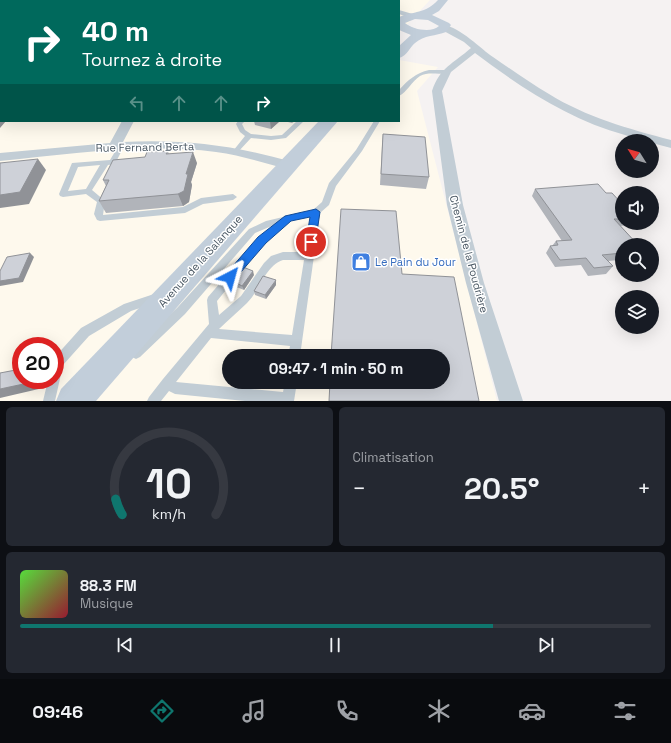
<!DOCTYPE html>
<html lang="fr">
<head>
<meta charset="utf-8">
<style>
  body { margin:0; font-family:"Space Grotesk",sans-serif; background:#242831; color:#f1f3f6; height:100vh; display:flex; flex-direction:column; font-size:15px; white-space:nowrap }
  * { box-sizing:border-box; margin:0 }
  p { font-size:13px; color:#9ea1a6 }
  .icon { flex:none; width:22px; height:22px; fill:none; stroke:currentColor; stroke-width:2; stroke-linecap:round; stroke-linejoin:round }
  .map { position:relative; height:401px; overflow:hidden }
  .side { display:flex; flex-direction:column; gap:6px; padding:6px; background:#0d0f14; flex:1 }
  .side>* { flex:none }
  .banner { position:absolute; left:0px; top:0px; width:400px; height:122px; box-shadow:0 4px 16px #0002; background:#00695c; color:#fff; overflow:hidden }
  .needle { width:26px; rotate:307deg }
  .fabs { position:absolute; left:615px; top:134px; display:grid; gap:8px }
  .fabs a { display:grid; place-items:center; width:44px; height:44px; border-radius:50%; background:#171b24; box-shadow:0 4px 16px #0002; font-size:20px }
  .speed { position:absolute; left:12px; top:337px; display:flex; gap:8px; font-size:20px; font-weight:700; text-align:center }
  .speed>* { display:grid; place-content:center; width:52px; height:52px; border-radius:50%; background:#171b24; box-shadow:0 4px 16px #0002; line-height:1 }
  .speed .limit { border:6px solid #d22; background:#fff; color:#111 }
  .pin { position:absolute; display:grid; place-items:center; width:34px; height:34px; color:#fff; margin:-17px; border:2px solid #fff; border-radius:50%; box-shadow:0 1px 4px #0007 }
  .me { position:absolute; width:44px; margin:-22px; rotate:39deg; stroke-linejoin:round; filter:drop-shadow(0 0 3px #0008) }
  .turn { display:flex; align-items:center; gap:14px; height:84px; padding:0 16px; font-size:18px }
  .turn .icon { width:52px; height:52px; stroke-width:2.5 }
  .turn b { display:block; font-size:28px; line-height:34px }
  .lanes { display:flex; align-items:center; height:38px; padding:0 16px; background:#0003; justify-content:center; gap:20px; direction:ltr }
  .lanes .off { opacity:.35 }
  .big { font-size:30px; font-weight:700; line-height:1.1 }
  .side .tile { flex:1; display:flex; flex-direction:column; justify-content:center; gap:6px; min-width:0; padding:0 14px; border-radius:6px; background:#242831 }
  .side .dial { align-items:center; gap:0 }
  .dial svg { height:104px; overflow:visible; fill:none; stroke:#363941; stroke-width:7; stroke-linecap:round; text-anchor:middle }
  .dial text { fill:#f1f3f6; stroke:none }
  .song { display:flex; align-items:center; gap:12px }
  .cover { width:48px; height:48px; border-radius:6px; background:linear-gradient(135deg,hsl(110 70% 55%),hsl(350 70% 35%)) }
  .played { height:4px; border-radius:2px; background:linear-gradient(90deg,#0f766e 75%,#363941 75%) }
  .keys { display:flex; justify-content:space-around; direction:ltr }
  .heat { display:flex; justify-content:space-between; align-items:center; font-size:22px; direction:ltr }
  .side .tiles { flex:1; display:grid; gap:6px; grid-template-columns:1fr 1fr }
  .tile:last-child { grid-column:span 2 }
  .trip { position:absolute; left:222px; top:349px; width:228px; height:40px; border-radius:20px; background:#171b24; box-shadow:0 4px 16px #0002; font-weight:700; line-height:40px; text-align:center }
  .dock { display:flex; height:64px; justify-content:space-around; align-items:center; background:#090b0e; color:#9ea1a6 }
  .dock .icon { width:28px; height:28px }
  .dock .active { color:#0f766e }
  .dock b { font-size:18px; color:#f1f3f6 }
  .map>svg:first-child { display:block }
  .commercial { fill:#fef9ed; fill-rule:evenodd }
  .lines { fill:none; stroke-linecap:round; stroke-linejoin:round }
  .service { fill:#c2cdd5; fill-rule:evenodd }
  .minor { fill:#c2cdd5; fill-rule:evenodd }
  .secondary { fill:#c2ceda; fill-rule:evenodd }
  .wall { fill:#b1b4ba }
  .shaded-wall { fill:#909297 }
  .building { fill:#ced1d8; stroke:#909297 }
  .route { fill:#1a73e8; stroke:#114b97 }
  .labels { text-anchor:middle; stroke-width:3; stroke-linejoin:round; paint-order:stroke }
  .street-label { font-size:11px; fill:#485662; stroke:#fff }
  .shop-label { font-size:11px; fill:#366cbe; stroke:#fff; text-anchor:start }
</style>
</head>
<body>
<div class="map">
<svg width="671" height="401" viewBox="0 0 671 401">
  <rect width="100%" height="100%" fill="#f5f2f2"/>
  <path class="commercial" d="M0 0H430L399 33V1H1V121H399V60L438 67 417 91 497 401H0ZM21 346H55V380H21ZM229 356H443V382H229Z"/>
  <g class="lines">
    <g class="service">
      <polygon points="191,0 195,0 196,1 192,1"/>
      <polygon points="340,0 346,0 345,1"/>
      <path d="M429 70H445L448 72C441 76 429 71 420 76 412 81 407 92 399 96V90C408 80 416 73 429 70Z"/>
      <polygon points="238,121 245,121 242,124 245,130 251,134 271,136 282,135 297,121 304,121 286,138 271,140 251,138 238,152 236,153 233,151 245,136 240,132 236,124"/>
      <path d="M374 121H380L362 151 336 186 329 205 320 213 300 356H288L290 346 211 338 176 382 283 392 285 382H297L294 401H245L175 394 169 391 161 401H147L149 397 163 379 209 324 207 300 208 297 259 238 274 225 255 233 185 314 140 357 136 359 132 357 130 353 132 349 177 308 249 229 266 221 313 210 322 202 329 183 356 150ZM311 216 305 252H283L271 256 264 263 241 296 219 315 217 301 265 242 289 221ZM283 260H304L292 335 219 329C228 320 238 312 247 303 260 290 265 266 283 260Z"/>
      <path d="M121 144 124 146 115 164 108 165 92 190 105 201 103 215 183 207 201 198 233 194 237 197 233 200 203 204 185 213 100 221 97 220 94 214 97 202 86 194 63 197 60 196 59 194 72 163 110 160 119 145ZM100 165 86 189 68 191 78 167Z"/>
      <polygon points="154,294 158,296 159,299 158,302 131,311 89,336 63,365 55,401 43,401 48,380 55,380 55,357 81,328 124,304"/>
    </g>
    <g class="minor">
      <polygon points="29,0 36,0 29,1"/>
      <rect x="170" y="0" width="6" height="1"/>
      <rect x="367" y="0" width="8" height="1"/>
      <polygon points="399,10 416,15 417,17 413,19 399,14"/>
      <path d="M442 26C456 23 482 50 493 57 512 70 530 83 549 94 586 117 629 129 671 140V148L652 143V141C643 141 634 138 625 135 570 120 520 87 475 53L451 72 442 91 463 205 484 283 523 401H499L466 283 447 205 432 91C440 67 453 64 471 48L464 42 442 30Z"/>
      <polygon points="1,40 1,46 0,47 0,41"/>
      <path d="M122 121H134L123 142C183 139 234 145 292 162L294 165 292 168 287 169C263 163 240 155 216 152 144 143 72 154 0 161V153L110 143Z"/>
    </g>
    <g class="secondary">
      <path d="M438 0H448L439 11 432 15 449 23 451 25 446 32C436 36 424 35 415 43 409 48 407 56 399 58V46L411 35 399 30V17C414 11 425 14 438 0ZM415 19 428 20 439 26C432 33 413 30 405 23Z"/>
      <polygon points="319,121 338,121 96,401 56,401 61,389"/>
    </g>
  </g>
  <g class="wall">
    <polygon points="208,0 280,0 281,1 208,1"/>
    <polygon points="254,121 280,121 271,129 255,125"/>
    <polygon points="284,121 295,121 292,123"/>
    <polygon points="383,134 429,177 426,189 380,185 382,146"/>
    <polygon points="168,151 169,154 197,163 191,182 192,185 189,202 183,206 106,213 99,201 106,186 103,180 145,157"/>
    <polygon points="535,189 606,193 622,204 622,223 630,223 628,225 620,226 622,245 622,257 619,260 608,261 613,266 606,274 588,276 581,265 555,267 546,253 550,246 552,246 556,241 562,241 532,196"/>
    <polygon points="254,275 244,290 234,286 233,281"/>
    <polygon points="276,285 266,299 255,295 254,291"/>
  </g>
  <g class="shaded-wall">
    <rect x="110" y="0" width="8" height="1"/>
    <polygon points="1,102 1,121 6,121 0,128 0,104"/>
    <polygon points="270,121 280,121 271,129"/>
    <polygon points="193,152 197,163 191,182 192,185 189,202 183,206 178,194 186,174"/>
    <polygon points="38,159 46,170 29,204 0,208 0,195"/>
    <polygon points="30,253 34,257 23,282 0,286 0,281"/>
    <polygon points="253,271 254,275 244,290 242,286"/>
    <polygon points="276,280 276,285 266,299 265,295"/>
    <polygon points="34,380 46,380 43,388 0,398 0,389"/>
  </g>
  <g class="building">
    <rect x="97" y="0" width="13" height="1"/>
    <polygon points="214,0 280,0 281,1 214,1"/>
    <polygon points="1,66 1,102 0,104 0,68"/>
    <polygon points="383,134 425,137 429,177 381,174"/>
    <polygon points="168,151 166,154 193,152 186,174 188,174 184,191 178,194 99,201 109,180 103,180 113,160 145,157 147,152"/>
    <polygon points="38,159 20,192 0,195 0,163"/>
    <polygon points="598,184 606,193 612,193 622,204 622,219 614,219 638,245 622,245 622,253 602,255 613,266 594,268 586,258 560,260 550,246 558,245 556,241 572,240 535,189"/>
    <polygon points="341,209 396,211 402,274 454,277 479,401 329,401 330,382 443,382 443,356 331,356"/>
    <polygon points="30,253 19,278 0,281 0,271 7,257"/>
    <polygon points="243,267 253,271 242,286 233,281"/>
    <polygon points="263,276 276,280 265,295 254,291"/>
    <polygon points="21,369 21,380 34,380 33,382 0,389 0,373"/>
  </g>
  <polygon class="route" points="316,209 320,212 315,245 311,246 306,242 310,217 291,221 266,243 234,280 226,280 225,277 226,274 258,237 285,216"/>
  <defs>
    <symbol id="shop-square" viewBox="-11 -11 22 22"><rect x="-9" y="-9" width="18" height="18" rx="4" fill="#3f7fe0" stroke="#fff"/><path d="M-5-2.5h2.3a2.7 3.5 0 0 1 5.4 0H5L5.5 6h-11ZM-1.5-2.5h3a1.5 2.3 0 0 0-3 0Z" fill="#fff"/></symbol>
  </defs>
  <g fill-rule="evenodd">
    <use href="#shop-square" x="350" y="251" width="22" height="22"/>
  </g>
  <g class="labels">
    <g class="street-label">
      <text transform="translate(145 147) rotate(-1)" y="4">Rue Fernand Berta</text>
      <text transform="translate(469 254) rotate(75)" y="4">Chemin de la Poudrière</text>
      <text transform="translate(200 261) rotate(-48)" y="4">Avenue de la Salanque</text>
    </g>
    <g class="shop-label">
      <text x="375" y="266">Le Pain du Jour</text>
    </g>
  </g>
</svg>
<div class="fabs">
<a><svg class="needle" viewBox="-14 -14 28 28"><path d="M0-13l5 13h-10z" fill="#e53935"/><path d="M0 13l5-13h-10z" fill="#9ea1a6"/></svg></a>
<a><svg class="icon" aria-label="sound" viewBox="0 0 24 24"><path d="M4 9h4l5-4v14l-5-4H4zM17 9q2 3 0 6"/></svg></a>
<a><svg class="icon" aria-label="search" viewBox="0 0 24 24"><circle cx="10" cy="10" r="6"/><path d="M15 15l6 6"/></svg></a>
<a><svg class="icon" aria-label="layers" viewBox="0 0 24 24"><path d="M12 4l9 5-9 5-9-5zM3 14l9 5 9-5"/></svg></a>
</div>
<div class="speed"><div class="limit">20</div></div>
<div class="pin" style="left:311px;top:242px;background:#d93025"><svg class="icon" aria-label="arrive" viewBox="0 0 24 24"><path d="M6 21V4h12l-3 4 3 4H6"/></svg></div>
<svg class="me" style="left:230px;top:277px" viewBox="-20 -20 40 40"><path d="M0-17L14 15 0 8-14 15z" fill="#1a73e8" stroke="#fff" stroke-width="4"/></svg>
<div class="trip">09:47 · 1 min · 50 m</div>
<div class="banner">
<div class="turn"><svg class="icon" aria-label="right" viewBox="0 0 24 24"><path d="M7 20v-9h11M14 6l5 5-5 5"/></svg><div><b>40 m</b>Tournez à droite</div></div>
<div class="lanes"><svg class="icon off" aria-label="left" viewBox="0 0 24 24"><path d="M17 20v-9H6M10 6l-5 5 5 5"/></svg><svg class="icon off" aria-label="ahead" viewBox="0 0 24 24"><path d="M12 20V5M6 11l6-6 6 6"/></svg><svg class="icon off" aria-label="ahead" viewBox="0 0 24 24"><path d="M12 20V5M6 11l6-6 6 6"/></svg><svg class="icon" aria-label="right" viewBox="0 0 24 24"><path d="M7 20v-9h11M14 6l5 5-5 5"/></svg></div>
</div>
</div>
<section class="side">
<div class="tiles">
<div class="tile dial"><svg viewBox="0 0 100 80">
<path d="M14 69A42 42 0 1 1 86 69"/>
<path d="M14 69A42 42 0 0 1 9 57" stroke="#0f766e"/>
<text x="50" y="56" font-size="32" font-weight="700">10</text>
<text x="50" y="72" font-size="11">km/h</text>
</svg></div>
<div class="tile"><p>Climatisation</p>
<div class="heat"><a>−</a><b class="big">20.5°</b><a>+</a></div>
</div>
<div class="tile">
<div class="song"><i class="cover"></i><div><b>88.3 FM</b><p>Musique</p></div></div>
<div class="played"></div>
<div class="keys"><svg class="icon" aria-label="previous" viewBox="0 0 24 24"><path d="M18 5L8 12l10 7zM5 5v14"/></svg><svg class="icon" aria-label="pause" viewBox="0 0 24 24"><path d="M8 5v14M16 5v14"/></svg><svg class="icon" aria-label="next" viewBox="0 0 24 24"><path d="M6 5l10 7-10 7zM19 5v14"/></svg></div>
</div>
</div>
</section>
<nav class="dock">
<b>09:46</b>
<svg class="icon active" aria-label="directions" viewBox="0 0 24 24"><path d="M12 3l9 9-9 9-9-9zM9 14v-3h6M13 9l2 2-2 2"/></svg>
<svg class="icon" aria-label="music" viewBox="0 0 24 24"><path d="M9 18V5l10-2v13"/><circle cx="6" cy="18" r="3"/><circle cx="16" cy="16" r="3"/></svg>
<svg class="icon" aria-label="phone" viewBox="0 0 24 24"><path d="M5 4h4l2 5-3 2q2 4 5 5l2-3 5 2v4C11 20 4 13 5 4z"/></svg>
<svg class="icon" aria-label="climate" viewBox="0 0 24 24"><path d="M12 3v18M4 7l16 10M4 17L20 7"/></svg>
<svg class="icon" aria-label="car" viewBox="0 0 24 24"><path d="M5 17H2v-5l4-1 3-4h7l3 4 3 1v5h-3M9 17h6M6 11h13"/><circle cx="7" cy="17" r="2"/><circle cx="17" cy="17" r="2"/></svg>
<svg class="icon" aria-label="filters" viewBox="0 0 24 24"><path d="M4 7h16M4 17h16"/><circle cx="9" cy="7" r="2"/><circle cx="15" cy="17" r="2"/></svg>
</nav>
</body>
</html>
